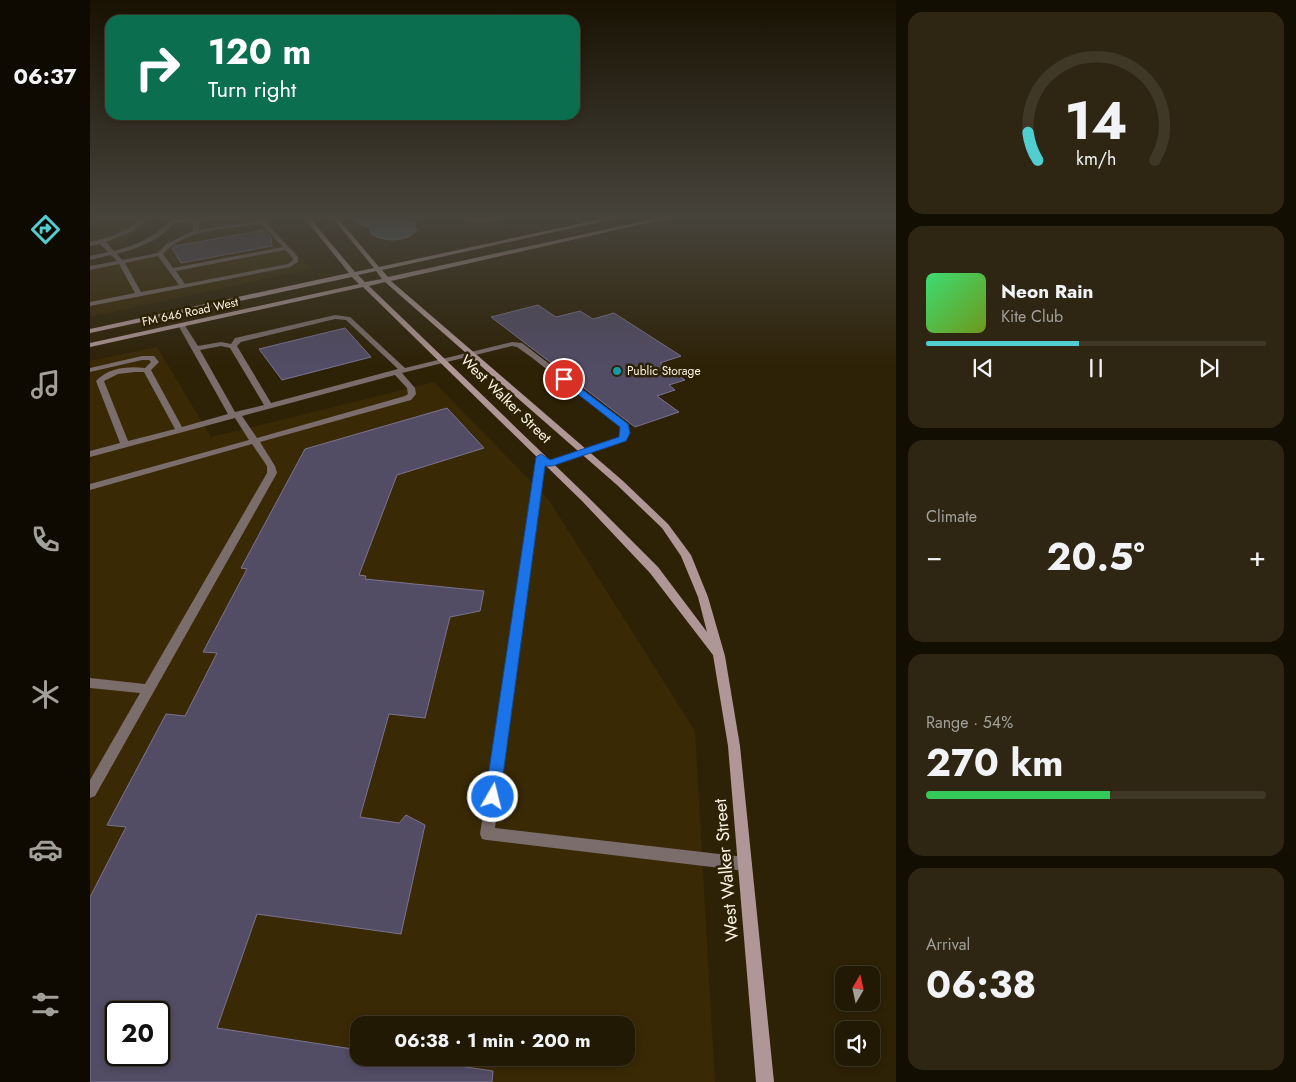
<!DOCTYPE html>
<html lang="en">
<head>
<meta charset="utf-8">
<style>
  body { margin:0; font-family:Jost,sans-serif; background:#2e2613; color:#f1f3f6; height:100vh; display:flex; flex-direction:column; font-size:19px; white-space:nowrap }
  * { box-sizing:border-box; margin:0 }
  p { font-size:16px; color:#a2a09a }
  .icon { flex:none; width:28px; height:28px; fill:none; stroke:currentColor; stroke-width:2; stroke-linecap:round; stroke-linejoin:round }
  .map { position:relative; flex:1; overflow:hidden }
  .sheet { display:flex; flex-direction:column; gap:12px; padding:12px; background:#130e02; width:400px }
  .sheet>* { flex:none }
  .top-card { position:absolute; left:15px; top:15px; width:475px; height:105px; border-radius:15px; box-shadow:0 2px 8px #0003,0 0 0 1px #3f3826; background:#0b6e4f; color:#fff; overflow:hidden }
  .needle { width:32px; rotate:9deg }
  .tools { position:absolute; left:745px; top:966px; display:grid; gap:10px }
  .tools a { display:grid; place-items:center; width:45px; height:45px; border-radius:10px; background:#221904; box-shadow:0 2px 8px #0003,0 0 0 1px #3f3826; font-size:25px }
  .speed { position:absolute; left:15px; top:1001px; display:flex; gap:10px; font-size:25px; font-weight:700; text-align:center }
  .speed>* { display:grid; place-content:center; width:65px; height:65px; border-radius:50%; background:#221904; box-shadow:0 2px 8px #0003,0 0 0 1px #3f3826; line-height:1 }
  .speed .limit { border:2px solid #111; border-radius:8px; background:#fff; color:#111 }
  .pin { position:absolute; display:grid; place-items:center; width:42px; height:42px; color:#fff; margin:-21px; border:2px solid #fff; border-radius:50%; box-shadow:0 1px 5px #0007 }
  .me { position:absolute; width:55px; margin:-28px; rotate:8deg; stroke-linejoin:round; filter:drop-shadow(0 0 4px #0008) }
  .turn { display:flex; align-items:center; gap:18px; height:105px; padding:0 20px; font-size:22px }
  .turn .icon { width:65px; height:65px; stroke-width:2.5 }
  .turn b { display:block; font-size:35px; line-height:42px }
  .big { font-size:38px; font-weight:700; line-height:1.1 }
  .sheet .tile { flex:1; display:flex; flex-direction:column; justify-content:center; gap:8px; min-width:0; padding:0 18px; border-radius:15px; background:#2e2613 }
  .sheet .dial { align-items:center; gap:0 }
  .dial svg { height:130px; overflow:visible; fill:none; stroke:#3f3826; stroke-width:7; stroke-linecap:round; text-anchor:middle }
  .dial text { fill:#f1f3f6; stroke:none }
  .song { display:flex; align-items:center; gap:15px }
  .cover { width:60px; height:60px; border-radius:8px; background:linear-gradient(135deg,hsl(140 70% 55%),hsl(80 70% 35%)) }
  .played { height:5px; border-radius:2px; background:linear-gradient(90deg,#52cdd0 45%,#3f3826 45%) }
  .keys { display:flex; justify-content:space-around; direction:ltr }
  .heat { display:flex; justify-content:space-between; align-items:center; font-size:28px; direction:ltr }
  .charge { height:8px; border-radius:4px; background:linear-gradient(90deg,#34c759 54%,#3f3826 0) }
  .trip { position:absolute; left:260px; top:1016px; width:285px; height:50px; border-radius:15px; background:#221904; box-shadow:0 2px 8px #0003,0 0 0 1px #3f3826; font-weight:700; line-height:50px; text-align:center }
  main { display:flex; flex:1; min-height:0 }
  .dock { display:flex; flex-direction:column; width:90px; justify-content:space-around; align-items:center; background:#0e0a02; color:#a2a09a }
  .dock .icon { width:35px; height:35px }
  .dock .on { color:#52cdd0 }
  .dock b { font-size:22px; color:#f1f3f6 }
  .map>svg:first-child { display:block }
  .built { fill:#392905; fill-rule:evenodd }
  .water { fill:#576c80; stroke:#88949e }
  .building { fill:#524c65; stroke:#7b7492; fill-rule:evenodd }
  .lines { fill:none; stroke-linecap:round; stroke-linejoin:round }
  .lane { fill:#7b6d6c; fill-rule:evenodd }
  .secondary { fill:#ae9796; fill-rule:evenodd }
  .route { fill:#1a73e8; stroke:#114b97 }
  .culture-dot { fill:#0f9aa8; stroke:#2d2106; stroke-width:2 }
  .labels { text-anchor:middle; stroke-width:5; stroke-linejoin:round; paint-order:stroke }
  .far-street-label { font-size:12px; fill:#fbf3e3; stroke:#2d2106 }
  .far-poi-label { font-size:12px; fill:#fbf3e3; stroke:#2d2106; text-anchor:start }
  .street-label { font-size:15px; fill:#fbf3e3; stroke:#2d2106 }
  .near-street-label { font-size:18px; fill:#fbf3e3; stroke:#2d2106 }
</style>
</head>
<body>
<main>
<nav class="dock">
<b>06:37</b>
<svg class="icon on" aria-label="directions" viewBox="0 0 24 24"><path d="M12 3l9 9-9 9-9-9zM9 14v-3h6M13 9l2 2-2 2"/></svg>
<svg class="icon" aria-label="music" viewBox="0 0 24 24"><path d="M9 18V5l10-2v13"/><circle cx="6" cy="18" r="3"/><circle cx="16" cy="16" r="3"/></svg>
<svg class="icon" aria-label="phone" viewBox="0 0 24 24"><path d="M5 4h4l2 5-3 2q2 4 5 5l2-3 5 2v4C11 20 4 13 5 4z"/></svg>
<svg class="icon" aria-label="climate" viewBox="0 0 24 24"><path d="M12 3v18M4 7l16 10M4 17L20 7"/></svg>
<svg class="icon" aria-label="car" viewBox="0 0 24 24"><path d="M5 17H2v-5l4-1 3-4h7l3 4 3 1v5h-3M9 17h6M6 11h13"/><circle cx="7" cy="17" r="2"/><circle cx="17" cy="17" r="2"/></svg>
<svg class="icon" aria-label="filters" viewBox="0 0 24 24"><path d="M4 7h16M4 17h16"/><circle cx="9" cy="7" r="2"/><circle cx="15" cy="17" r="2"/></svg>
</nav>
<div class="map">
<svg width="806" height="1082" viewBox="0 0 806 1082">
  <rect width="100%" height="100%" fill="#2d2106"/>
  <g class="built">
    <polygon points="0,216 67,216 33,243 0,248"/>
    <polygon points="107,216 174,216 221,269 0,317 0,266 61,255 93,235"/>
    <path d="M67 347 121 437 344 382 459 500 605 731 625 1082H0V361ZM26 1012H69V1055H26ZM269 1025H536V1058H269Z"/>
  </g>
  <path class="water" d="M261 216 281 218 296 216 313 219 327 224 323 225 327 230C317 243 294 242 281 234L280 228 267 222Z"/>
  <g class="building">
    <polygon points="174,230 181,237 182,246 91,263 82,248 85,246"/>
    <polygon points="448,305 466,317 490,311 503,319 524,313 591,356 570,363 595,380 579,385 585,390 567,396 589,412 545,427 401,317"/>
    <polygon points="255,328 281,357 192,380 169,349"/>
    <path d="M357 408 394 448 307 475 269 575 276 576 275 579 394 591 390 611 360 617 335 718 299 714 270 817 309 823 316 815 335 825 311 934 167 914 127 1028 269 1050V1058H315L403 1071 402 1082H0V897L36 827 17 825 76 714 95 716 127 653 113 652 157 569 151 568 215 449ZM26 1012H69V1055H26Z"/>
  </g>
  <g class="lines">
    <g class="lane">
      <path d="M57 216H63L41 232 16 242 24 251C47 245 68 236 83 216H88L86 219 133 216 109 222V230L169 221 165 216H170L208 257V262L200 267 0 306V302L45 293 29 264 0 270V266L27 261 21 255 0 260V256L18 252 10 244 0 246V242C22 238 39 229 57 216ZM84 223H103V231L76 244 68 253 32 260 27 254C48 248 70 241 84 223ZM171 224 193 247 83 268 73 254C96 228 139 229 171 224ZM195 250 203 258 202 261 198 264 95 284 86 271ZM68 256 89 285 51 292 35 263Z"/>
      <path d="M369 216 388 219 419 216C404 223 383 226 369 216Z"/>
      <path d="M245 315 260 317 315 368 422 342 432 343 538 424 539 426 536 441 462 466H456L455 464 456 462 529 438 531 427 441 357 427 347 422 346 312 373 325 388 326 394 321 400 170 442 185 466 187 473 5 796 0 798V780L50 693 0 688V678L55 684 177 473V466L162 444 0 490V484L159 440 145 418 0 457V451L30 443 6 381C18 368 38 366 55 368L61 362 59 360H52L0 372V368L52 356H64L69 362 61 370 92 427 138 414 88 325 90 324H94L108 346 131 342 141 344 145 338ZM245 319 256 320 308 369 181 403 147 346 151 342ZM131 346 140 348 174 405 145 412 110 350ZM45 372H54L85 429 38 441 14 381 28 374ZM305 375 317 388 318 394 315 396 167 438 152 416Z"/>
      <polygon points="451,454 455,457 405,828 655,857 660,859 662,864 660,869 655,871 397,840 392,839 390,834 447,457"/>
    </g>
    <path class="secondary" d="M213 216H218L265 272 284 268 241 216H246L289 267 525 216H537L292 270 298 277 577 216H588L301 281 533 481 578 524 601 555 618 597 635 656 650 746 684 1082H666L638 746 623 655 560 573 493 502 273 287 0 347V343L269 284 262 277 0 333V329L259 273ZM286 271 292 279 275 282 268 275ZM295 282 527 485 572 528 591 556 608 597 617 632 568 567 499 498 279 286Z"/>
  </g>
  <linearGradient id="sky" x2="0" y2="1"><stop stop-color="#191203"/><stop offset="0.59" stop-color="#46433b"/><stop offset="1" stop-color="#46433b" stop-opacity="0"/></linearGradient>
  <rect width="806" height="368" fill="url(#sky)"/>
  <polygon class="route" points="474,376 538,424 540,433 536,441 462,466 455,466 410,797 408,801 403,803 397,801 395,797 446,457 451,454 460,460 529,437 530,427 471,381 471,377"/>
  <circle class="culture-dot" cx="527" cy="371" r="5"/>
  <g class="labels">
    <g class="far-street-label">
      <text transform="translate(100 312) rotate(-12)" y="4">FM 646 Road West</text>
    </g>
    <g class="far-poi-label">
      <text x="537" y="375">Public Storage</text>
    </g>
    <g class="street-label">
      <text transform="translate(416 399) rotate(44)" y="5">West Walker Street</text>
    </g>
    <g class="near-street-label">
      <text transform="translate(636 870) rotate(-95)" y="6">West Walker Street</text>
    </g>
  </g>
</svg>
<div class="tools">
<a><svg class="needle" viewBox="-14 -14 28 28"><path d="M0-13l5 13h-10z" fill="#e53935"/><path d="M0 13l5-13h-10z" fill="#a2a09a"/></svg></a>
<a><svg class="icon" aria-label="sound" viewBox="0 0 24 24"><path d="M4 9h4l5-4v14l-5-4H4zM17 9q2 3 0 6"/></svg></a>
</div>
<div class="speed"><div class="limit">20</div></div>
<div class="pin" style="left:474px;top:379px;background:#d93025"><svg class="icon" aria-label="arrive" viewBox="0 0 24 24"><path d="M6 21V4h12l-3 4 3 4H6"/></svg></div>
<svg class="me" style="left:403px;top:797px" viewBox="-20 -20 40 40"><circle r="17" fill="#1a73e8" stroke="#fff" stroke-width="3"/><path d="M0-11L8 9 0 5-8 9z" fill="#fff"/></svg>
<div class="trip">06:38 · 1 min · 200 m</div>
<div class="top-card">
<div class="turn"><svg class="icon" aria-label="right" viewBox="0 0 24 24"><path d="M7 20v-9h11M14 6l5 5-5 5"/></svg><div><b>120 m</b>Turn right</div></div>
</div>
</div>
<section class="sheet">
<div class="tile dial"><svg viewBox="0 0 100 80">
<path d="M14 69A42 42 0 1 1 86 69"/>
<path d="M14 69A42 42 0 0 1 8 52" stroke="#52cdd0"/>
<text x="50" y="56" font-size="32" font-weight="700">14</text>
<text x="50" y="72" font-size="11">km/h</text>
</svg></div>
<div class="tile">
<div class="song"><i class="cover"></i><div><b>Neon Rain</b><p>Kite Club</p></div></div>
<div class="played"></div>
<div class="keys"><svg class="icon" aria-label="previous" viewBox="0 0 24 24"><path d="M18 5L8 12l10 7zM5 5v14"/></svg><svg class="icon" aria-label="pause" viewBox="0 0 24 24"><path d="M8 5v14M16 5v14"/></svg><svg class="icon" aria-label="next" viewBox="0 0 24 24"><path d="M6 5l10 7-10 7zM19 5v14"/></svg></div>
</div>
<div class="tile"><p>Climate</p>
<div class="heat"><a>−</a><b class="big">20.5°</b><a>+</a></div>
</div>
<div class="tile"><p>Range · 54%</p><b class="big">270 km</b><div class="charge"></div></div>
<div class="tile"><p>Arrival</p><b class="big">06:38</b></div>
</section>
</main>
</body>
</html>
